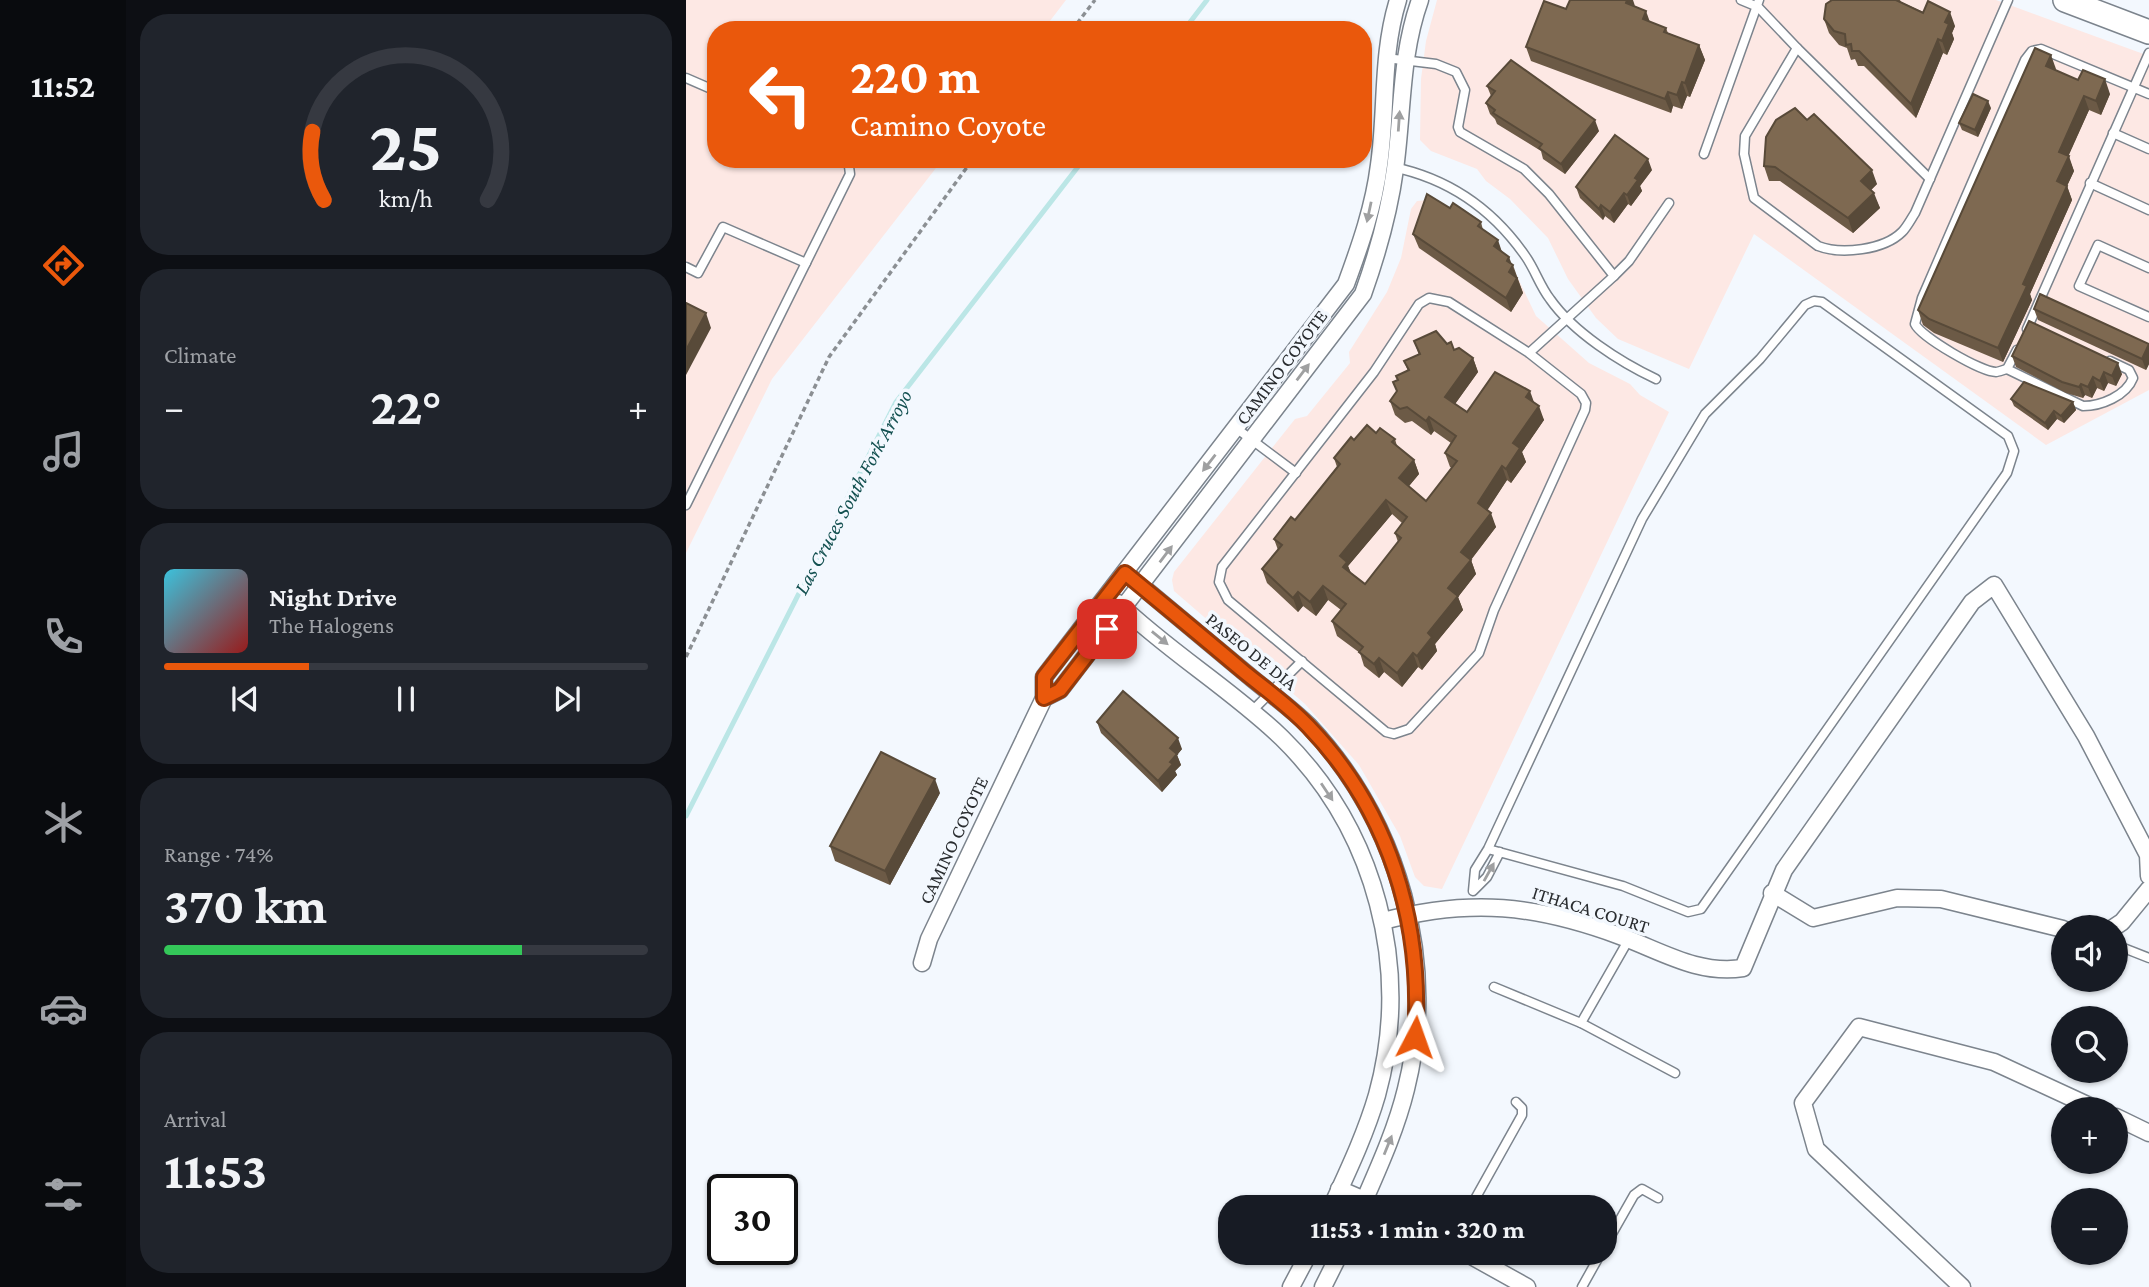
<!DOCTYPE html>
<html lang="en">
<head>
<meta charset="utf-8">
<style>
  body { margin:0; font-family:"Crimson Pro",serif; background:#20242c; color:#f1f3f6; height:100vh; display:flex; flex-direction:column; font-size:26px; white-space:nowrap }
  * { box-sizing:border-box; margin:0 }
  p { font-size:23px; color:#9ea1a6 }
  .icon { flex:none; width:38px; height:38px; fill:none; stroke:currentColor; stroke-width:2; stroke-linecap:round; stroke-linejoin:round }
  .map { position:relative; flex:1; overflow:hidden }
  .sheet { display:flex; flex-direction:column; gap:14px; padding:14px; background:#0d0f14; width:560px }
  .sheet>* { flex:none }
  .hud { position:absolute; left:21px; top:21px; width:665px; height:147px; border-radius:28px; box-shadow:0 2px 5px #0004; background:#ea580c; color:#fff; overflow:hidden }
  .buttons { position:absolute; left:1365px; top:915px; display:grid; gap:14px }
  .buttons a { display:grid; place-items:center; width:77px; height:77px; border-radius:50%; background:#171b24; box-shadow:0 2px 5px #0004; font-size:35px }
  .speed { position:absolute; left:21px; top:1174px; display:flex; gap:14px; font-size:35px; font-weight:700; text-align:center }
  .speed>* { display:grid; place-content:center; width:91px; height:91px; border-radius:50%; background:#171b24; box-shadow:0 2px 5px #0004; line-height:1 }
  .speed .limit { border:4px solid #111; border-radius:10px; background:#fff; color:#111 }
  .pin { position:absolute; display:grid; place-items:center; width:60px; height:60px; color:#fff; margin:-30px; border-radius:14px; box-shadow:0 4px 10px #0006 }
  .me { position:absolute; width:77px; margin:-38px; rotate:4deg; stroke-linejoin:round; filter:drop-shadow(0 0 5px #0008) }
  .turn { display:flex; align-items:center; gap:24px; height:147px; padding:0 28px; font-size:32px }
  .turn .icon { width:91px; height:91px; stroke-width:2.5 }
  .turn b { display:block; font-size:49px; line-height:60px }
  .big { font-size:52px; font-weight:700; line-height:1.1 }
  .sheet .widget { flex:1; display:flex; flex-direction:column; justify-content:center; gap:10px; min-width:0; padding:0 24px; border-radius:28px; background:#20242c }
  .sheet .dial { align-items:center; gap:0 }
  .dial svg { height:182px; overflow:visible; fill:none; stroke:#363941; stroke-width:7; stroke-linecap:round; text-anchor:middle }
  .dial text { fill:#f1f3f6; stroke:none }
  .song { display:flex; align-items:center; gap:21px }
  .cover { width:84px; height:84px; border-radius:10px; background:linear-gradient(135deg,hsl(190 70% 55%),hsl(0 70% 35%)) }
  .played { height:7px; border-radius:4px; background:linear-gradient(90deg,#ea580c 30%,#363941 30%) }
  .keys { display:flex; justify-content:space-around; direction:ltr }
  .heat { display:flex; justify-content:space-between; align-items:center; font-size:38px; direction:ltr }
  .charge { height:10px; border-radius:5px; background:linear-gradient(90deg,#34c759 74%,#363941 0) }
  .trip { position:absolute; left:532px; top:1195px; width:399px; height:70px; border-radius:28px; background:#171b24; box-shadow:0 2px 5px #0004; font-weight:700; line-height:70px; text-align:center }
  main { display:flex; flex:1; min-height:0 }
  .tabs { display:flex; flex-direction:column; width:126px; justify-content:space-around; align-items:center; background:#090b0e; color:#9ea1a6 }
  .tabs .icon { width:49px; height:49px }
  .tabs .selected { color:#ea580c }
  .tabs b { font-size:32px; color:#f1f3f6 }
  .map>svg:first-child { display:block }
  .commercial { fill:#fde8e4 }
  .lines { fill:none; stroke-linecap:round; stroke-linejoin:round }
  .stream { stroke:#bbe6e6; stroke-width:5 }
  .lane-casing { stroke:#7c848d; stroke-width:11 }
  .street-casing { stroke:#7c848d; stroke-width:19 }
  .secondary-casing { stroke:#7c848d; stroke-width:26 }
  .path { stroke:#8b8f93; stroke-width:3.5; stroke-dasharray:5 3.5; stroke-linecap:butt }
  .lane { stroke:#fff; stroke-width:8 }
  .street { stroke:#fff; stroke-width:16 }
  .secondary { stroke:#fff; stroke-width:23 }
  .wall { fill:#6c5a46; fill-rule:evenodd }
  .shaded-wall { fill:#584a39 }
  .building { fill:#7e6951; stroke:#584a39; stroke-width:2; fill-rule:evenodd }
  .oneway { fill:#9fa0a1 }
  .route-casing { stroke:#983908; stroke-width:18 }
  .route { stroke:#ea580c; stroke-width:12 }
  .labels { text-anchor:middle; stroke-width:7; stroke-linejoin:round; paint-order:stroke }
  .street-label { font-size:19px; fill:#292c2f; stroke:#f3f8fe }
  .water-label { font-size:21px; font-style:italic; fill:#135050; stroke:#f3f8fe }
</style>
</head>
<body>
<main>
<nav class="tabs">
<b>11:52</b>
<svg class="icon selected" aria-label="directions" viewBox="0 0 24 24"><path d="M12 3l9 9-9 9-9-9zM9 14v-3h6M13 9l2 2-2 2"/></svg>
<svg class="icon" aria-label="music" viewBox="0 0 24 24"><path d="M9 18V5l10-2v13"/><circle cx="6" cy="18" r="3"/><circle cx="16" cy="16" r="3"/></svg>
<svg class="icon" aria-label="phone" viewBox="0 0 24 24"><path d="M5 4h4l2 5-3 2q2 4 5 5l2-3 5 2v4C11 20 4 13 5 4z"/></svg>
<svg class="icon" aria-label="climate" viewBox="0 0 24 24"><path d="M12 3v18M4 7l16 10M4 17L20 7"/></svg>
<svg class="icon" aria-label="car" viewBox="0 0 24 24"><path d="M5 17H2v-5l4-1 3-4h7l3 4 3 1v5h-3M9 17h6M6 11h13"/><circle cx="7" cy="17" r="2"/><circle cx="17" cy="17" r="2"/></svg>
<svg class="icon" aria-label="filters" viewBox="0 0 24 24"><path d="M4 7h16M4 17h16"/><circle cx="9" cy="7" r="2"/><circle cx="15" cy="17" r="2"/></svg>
</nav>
<section class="sheet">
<div class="widget dial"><svg viewBox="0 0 100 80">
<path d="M14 69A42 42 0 1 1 86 69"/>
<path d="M14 69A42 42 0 0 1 9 39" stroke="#ea580c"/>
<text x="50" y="56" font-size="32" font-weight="700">25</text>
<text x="50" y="72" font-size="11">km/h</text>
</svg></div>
<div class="widget"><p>Climate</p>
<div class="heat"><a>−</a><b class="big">22°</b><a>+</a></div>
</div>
<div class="widget">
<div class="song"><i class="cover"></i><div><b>Night Drive</b><p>The Halogens</p></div></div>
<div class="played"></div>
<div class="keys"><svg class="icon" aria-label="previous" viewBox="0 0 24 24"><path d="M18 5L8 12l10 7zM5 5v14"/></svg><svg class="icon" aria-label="pause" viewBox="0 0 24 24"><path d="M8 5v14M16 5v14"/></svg><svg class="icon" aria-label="next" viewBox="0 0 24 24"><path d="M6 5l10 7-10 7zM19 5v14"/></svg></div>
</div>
<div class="widget"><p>Range · 74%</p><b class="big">370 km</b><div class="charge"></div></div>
<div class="widget"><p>Arrival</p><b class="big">11:53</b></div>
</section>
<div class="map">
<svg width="1463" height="1287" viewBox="0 0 1463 1287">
  <rect width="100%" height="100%" fill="#f3f8fe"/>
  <g class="commercial">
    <polygon points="0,0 380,0 357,30 30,30 30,159 257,159 86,379 0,553"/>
    <polygon points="751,0 1310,0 1463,56 1463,390 1360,445 1068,234 1003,369 932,339 910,318 882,279 862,238 824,199 800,181 791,169 745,151 734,140 735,79 740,41"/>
    <polygon points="742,200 811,245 830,274 850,316 903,363 944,384 954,395 983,412 756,889 738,886 729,877 714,836 673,765 619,704 488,591 486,580 488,572 609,419 621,416 664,363 663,352 701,292 715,258 725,209 731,201"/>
  </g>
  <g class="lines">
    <g class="stream">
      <polyline points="498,30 521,0"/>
      <polyline points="0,816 210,402 398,159"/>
    </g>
    <defs>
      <g id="lane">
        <path d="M1055 0 1072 7 1111 48 1059 136 1058 154 1068 198 1132 246C1155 255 1198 250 1216 232 1221 227 1225 219 1229 213L1322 0"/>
        <polyline points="1111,48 1244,179"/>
        <polyline points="700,58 750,64 770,72 779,90 772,127 774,132 838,169 863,194 928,276 843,353 895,394 900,403 899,410 808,610 793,653 723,729 708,734 700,732 542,600 533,582 536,567 688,372 733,304 743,298 763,302 843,353"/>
        <polyline points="0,78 30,91"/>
        <polyline points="1427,133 1463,149"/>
        <polyline points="1018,154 1073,0"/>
        <path d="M707 167C764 179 807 209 840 257 849 270 854 286 864 299 887 332 934 362 970 379"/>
        <polyline points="1404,183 1463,210"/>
        <polyline points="0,267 12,273 37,227 120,263"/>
        <polyline points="1463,268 1412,245 1393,286 1463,317"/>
        <polyline points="928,276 943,261 983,203"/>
        <polyline points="1341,329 1463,53"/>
        <path d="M1331 350 1321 369C1320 369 1312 372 1310 372 1295 372 1235 337 1229 324L1236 298 1339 60 1346 51 1355 49 1463 94"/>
        <path d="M1321 369 1397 406C1415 406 1440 396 1447 378L1443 370 1424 361"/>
        <polyline points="550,428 610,473"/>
        <polyline points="0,505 164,174 162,159"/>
        <polyline points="566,711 616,661"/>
        <polyline points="802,849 937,886 1002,912 1015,909 1321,473 1328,451 1322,436 1136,302 1128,301 1119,305 1074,359 1019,414 956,519 802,849 789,870 787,891 801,877 814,852"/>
        <polyline points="943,939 895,1023 989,1073"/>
        <polyline points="1430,945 1463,958"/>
        <polyline points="808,987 895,1023"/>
        <polyline points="784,1208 836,1115 836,1108 830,1102"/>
        <polyline points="919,1246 948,1195 956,1189 972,1198"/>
        <polyline points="896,1287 915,1253"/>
      </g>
      <g id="street">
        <path d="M448 580C486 612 524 643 562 675 582 692 604 707 623 726 713 822 752 961 720 1089 710 1130 692 1169 675 1208"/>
        <path d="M432 603C483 652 545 689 596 738 690 830 726 968 691 1095 680 1133 662 1171 645 1208"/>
        <path d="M358 698 374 690 677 294C692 252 703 213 709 169 717 112 714 56 734 0"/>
        <polyline points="1086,893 1127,918 1211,898 1255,899 1377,929"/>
        <path d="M697 921C785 898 850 905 934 936 975 951 1012 975 1057 968L1098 870 1286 602 1308 585 1400 736 1462 855 1463 876"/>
        <polyline points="1427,928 1436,922 1463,889"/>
        <path d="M236 963 243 939 358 698V677L660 284C674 246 688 206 693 165 701 109 695 55 712 0"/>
        <polyline points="1430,1117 1463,1133"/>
        <polyline points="653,1189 697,1208"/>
        <polyline points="780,1253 841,1287"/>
        <polyline points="605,1287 623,1253"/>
        <polyline points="637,1287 654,1253"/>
        <polyline points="1276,1287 1130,1149 1117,1103 1173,1027 1308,1062 1412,1110"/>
      </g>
      <polyline id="secondary" points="1379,0 1463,32"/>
    </defs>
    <use href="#lane" class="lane-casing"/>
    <use href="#street" class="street-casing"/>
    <use href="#secondary" class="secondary-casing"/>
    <g class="path">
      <polyline points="386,30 409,0"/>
      <polyline points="0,657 143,357 287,159"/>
    </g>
    <use href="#lane" class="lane"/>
    <use href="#street" class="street"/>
    <use href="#secondary" class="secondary"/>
  </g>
  <g class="wall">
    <polygon points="1146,0 1214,0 1215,2 1269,26 1266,33 1268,39 1261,55 1257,53 1230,118 1178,66 1172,66 1169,59 1165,60 1161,48 1153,45 1143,33 1138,19"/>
    <polygon points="949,7 964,22 980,28 982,33 1013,45 1019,60 1004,97 1001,96 996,109 987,106 985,113 845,61 840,47 880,9"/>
    <polygon points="1370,69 1369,70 1424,94 1415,115 1403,110 1382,156 1388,171 1381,186 1386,200 1344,294 1346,300 1317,362 1248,333 1237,325 1232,310"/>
    <polygon points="801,86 913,131 879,174 857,159 855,151 811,124 809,119 804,114 800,103 805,96"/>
    <polygon points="1305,108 1292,137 1276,130 1273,123"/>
    <polygon points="1121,120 1191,184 1185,190 1194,208 1167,233 1094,181 1083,181 1078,166"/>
    <polygon points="966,170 954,186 956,191 945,206 942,204 928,223 919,216 917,220 894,198 890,187"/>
    <polygon points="764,208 795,222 797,230 827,265 837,293 825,312 733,248 727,234"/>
    <polygon points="1348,309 1463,344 1463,364 1460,370 1352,320"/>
    <path d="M728 341 761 344 768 350 787 358 792 372 769 404 781 412 849 403 858 420 836 452 840 462 825 483 821 480 801 510 810 527 785 560 790 574 772 597 777 610 749 644 751 651 736 670 732 667 716 687 698 672 693 678 678 666 674 653 651 636 646 621 655 610 642 600 630 616 617 606 612 612 581 583 576 569 592 550 588 539 609 520 651 467 648 458 668 440 690 433 709 439 711 446 728 460 733 474 723 486 740 501 766 468 764 467 759 453 765 443 748 431 745 435 726 421 719 423 709 415 704 401 711 392 707 382 712 380 722 371 718 361 733 355ZM706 514 716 523 709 533 712 542 679 584 665 573 662 566Z"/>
    <polygon points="1326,356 1436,374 1430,386 1422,383 1418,391 1411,388 1406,398 1399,395 1397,398 1380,393 1330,367"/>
    <polygon points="1325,399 1387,402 1390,410 1378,423 1371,419 1362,430 1328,406"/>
    <polygon points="411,722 496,749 491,755 495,765 489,771 491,775 476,792 415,733"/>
    <polygon points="254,793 204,885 149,861 144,846"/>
  </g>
  <g class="shaded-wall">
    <polygon points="941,0 947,0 949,6 940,3"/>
    <polygon points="960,11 965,25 957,19"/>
    <polygon points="1264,12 1269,26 1266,33 1268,39 1261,55 1256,41 1259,22"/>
    <polygon points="1252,39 1257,53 1230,118 1225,104"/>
    <polygon points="1013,45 1019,60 1004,97 999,83"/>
    <polygon points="1365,55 1370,69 1365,80 1360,66"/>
    <polygon points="1419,79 1424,94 1415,115 1410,101"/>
    <polygon points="996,82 1001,96 996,109 991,95"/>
    <polygon points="982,92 987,106 985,113 979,99"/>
    <polygon points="1398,96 1403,110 1378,166 1373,152"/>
    <polygon points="1302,101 1305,108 1292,137 1289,130"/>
    <polygon points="909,120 913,131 879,174 875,164"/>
    <polygon points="1383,156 1388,171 1381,186 1386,200 1344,294 1346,300 1317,362 1312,348 1337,284 1371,181"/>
    <polygon points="962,159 966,170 954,186 956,191 945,206 941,195 949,178"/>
    <polygon points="1186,170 1191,184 1180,195 1175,181"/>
    <polygon points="938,193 942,204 928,223 924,212"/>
    <polygon points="1188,193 1194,208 1167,233 1162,218"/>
    <polygon points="915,205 919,216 917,220 913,209"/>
    <polygon points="812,240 817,255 808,246"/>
    <polygon points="823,257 837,293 825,312 820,298 821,261"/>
    <polygon points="20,313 25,328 0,375 0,350"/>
    <polygon points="1463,344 1463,364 1460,370 1456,359"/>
    <polygon points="787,358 792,372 764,411 759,397"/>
    <polygon points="1432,363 1436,374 1430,386 1426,376"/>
    <polygon points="1418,372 1422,383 1418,391 1414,381"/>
    <polygon points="1407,377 1411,388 1406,398 1402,387"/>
    <polygon points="1395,384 1399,395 1397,398 1393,387"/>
    <polygon points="844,391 849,405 840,397"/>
    <polygon points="1387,402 1390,410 1378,423 1375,416"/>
    <polygon points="853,406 858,420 836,452 840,462 825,483 820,469 827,443"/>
    <polygon points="1368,411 1371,419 1362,430 1359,423"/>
    <polygon points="743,417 748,431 745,435 740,421"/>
    <polygon points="728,460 733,474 718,492 713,478"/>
    <polygon points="816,466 821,480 797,517 792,503"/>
    <polygon points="700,500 706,514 662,566 666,576 662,581 654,556"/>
    <polygon points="805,513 810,527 780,566 775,552"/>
    <polygon points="785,560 790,574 772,597 777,610 749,644 751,651 736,670 731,656 762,588"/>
    <polygon points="637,586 642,600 630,616 624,602"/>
    <polygon points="612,592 617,606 612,612 607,598"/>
    <polygon points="727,653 732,667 716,687 711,673"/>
    <polygon points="693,658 698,672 693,678 688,664"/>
    <polygon points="492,738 496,749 491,755 495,765 489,771 491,775 476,792 472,781 484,762 484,748"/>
    <polygon points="249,779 254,793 204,885 199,871"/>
  </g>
  <g class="building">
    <polygon points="884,0 941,0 940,3 960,11 957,19 980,28 978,32 1013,45 999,83 996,82 991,95 982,92 979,99 840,47 858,1 880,9"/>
    <polygon points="1146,0 1210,0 1237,13 1242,1 1264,12 1259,22 1263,24 1256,41 1252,39 1225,104 1173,51 1166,51 1165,44 1160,45 1159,34 1148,31 1138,19 1140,4"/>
    <polygon points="1349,48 1365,55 1360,66 1392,80 1397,70 1419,79 1410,101 1398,96 1373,152 1383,156 1371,181 1381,186 1337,284 1341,286 1312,348 1243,319 1232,310"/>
    <polygon points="825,60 909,120 875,164 853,148 856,144 807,113 809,110 800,103 809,91 801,86"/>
    <polygon points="1287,94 1302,101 1289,130 1273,123"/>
    <polygon points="1109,108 1121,120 1128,114 1186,170 1175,181 1188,193 1162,218 1089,167 1078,166 1080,137 1090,120"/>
    <polygon points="929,135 962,159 949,178 952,180 941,195 938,193 924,212 915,205 913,209 890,187"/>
    <polygon points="741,194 764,208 767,203 795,222 792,226 812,240 808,246 823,257 821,261 827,265 823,272 831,278 820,298 727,234"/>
    <polygon points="1354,294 1463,344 1456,359 1348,309"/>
    <polygon points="0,303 20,313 0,350"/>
    <polygon points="1343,321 1432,363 1426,376 1418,372 1414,381 1407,377 1402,387 1395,384 1393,387 1376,382 1326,356"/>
    <path d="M750 331 761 344 765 342 768 350 773 348 787 358 759 397 781 412 809 372 844 391 840 397 853 406 827 443 834 448 820 469 816 466 792 503 805 513 775 552 785 560 762 588 772 596 742 633 746 637 731 656 727 653 711 673 693 658 688 664 673 652 677 647 646 621 660 604 637 586 624 602 612 592 607 598 576 569 596 545 588 539 605 517 609 520 654 464 648 458 665 437 668 440 681 425 690 433 694 428 709 439 706 442 728 460 713 478 740 501 771 461 759 453 770 436 743 417 740 421 721 407 714 409 704 401 711 391 707 382 712 380 710 376 723 370 718 361 734 354 728 341ZM700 500 721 517 709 533 715 538 679 584 657 567 661 562 654 556Z"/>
    <polygon points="1338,382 1387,402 1375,416 1368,411 1359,423 1325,399"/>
    <polygon points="437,691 492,738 484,748 491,754 484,762 487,764 472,781 411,722"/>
    <polygon points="195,752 249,779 199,871 144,846"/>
  </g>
  <defs><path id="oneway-solid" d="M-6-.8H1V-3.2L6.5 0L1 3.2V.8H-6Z" transform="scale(1.75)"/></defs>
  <g class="oneway">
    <use href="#oneway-solid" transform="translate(713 121) rotate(-86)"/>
    <use href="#oneway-solid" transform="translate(683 212) rotate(102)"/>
    <use href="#oneway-solid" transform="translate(617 372) rotate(-53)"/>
    <use href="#oneway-solid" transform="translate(523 463) rotate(128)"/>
    <use href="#oneway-solid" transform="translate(480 554) rotate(-53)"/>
    <use href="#oneway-solid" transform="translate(474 638) rotate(39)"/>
    <use href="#oneway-solid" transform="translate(641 792) rotate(56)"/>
    <use href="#oneway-solid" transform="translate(803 872) rotate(-61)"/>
    <use href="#oneway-solid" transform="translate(702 1145) rotate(-68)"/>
  </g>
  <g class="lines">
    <defs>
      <path id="route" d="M421 629 374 690 358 698V677L439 573C478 605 518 638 557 671 579 689 602 705 622 726 703 810 737 922 729 1037"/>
    </defs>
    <use href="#route" class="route-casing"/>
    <use href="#route" class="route"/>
  </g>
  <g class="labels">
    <g class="street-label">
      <text transform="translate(595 367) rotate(-53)" y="7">CAMINO COYOTE</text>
      <text transform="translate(566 651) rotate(39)" y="7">PASEO DE DIA</text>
      <text transform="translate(267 840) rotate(-65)" y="7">CAMINO COYOTE</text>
      <text transform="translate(905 909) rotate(17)" y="7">ITHACA COURT</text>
    </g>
    <g class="water-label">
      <text transform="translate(167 492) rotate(-62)" y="7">Las Cruces South Fork Arroyo</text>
    </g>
  </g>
</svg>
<div class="buttons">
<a><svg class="icon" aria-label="sound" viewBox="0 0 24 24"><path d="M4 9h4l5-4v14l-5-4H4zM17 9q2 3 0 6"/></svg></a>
<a><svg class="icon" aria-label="search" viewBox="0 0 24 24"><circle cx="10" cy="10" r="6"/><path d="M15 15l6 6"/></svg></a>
<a>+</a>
<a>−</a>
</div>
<div class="speed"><div class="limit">30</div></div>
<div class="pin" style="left:421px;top:629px;background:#d93025"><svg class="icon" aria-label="arrive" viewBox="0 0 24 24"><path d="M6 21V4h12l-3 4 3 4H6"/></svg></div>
<svg class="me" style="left:729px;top:1037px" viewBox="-20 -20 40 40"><path d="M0-17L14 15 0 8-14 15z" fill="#ea580c" stroke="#fff" stroke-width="4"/></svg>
<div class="trip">11:53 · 1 min · 320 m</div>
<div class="hud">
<div class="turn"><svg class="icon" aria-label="left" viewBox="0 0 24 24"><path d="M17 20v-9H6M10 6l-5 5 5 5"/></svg><div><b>220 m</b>Camino Coyote</div></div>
</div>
</div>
</main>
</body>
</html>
